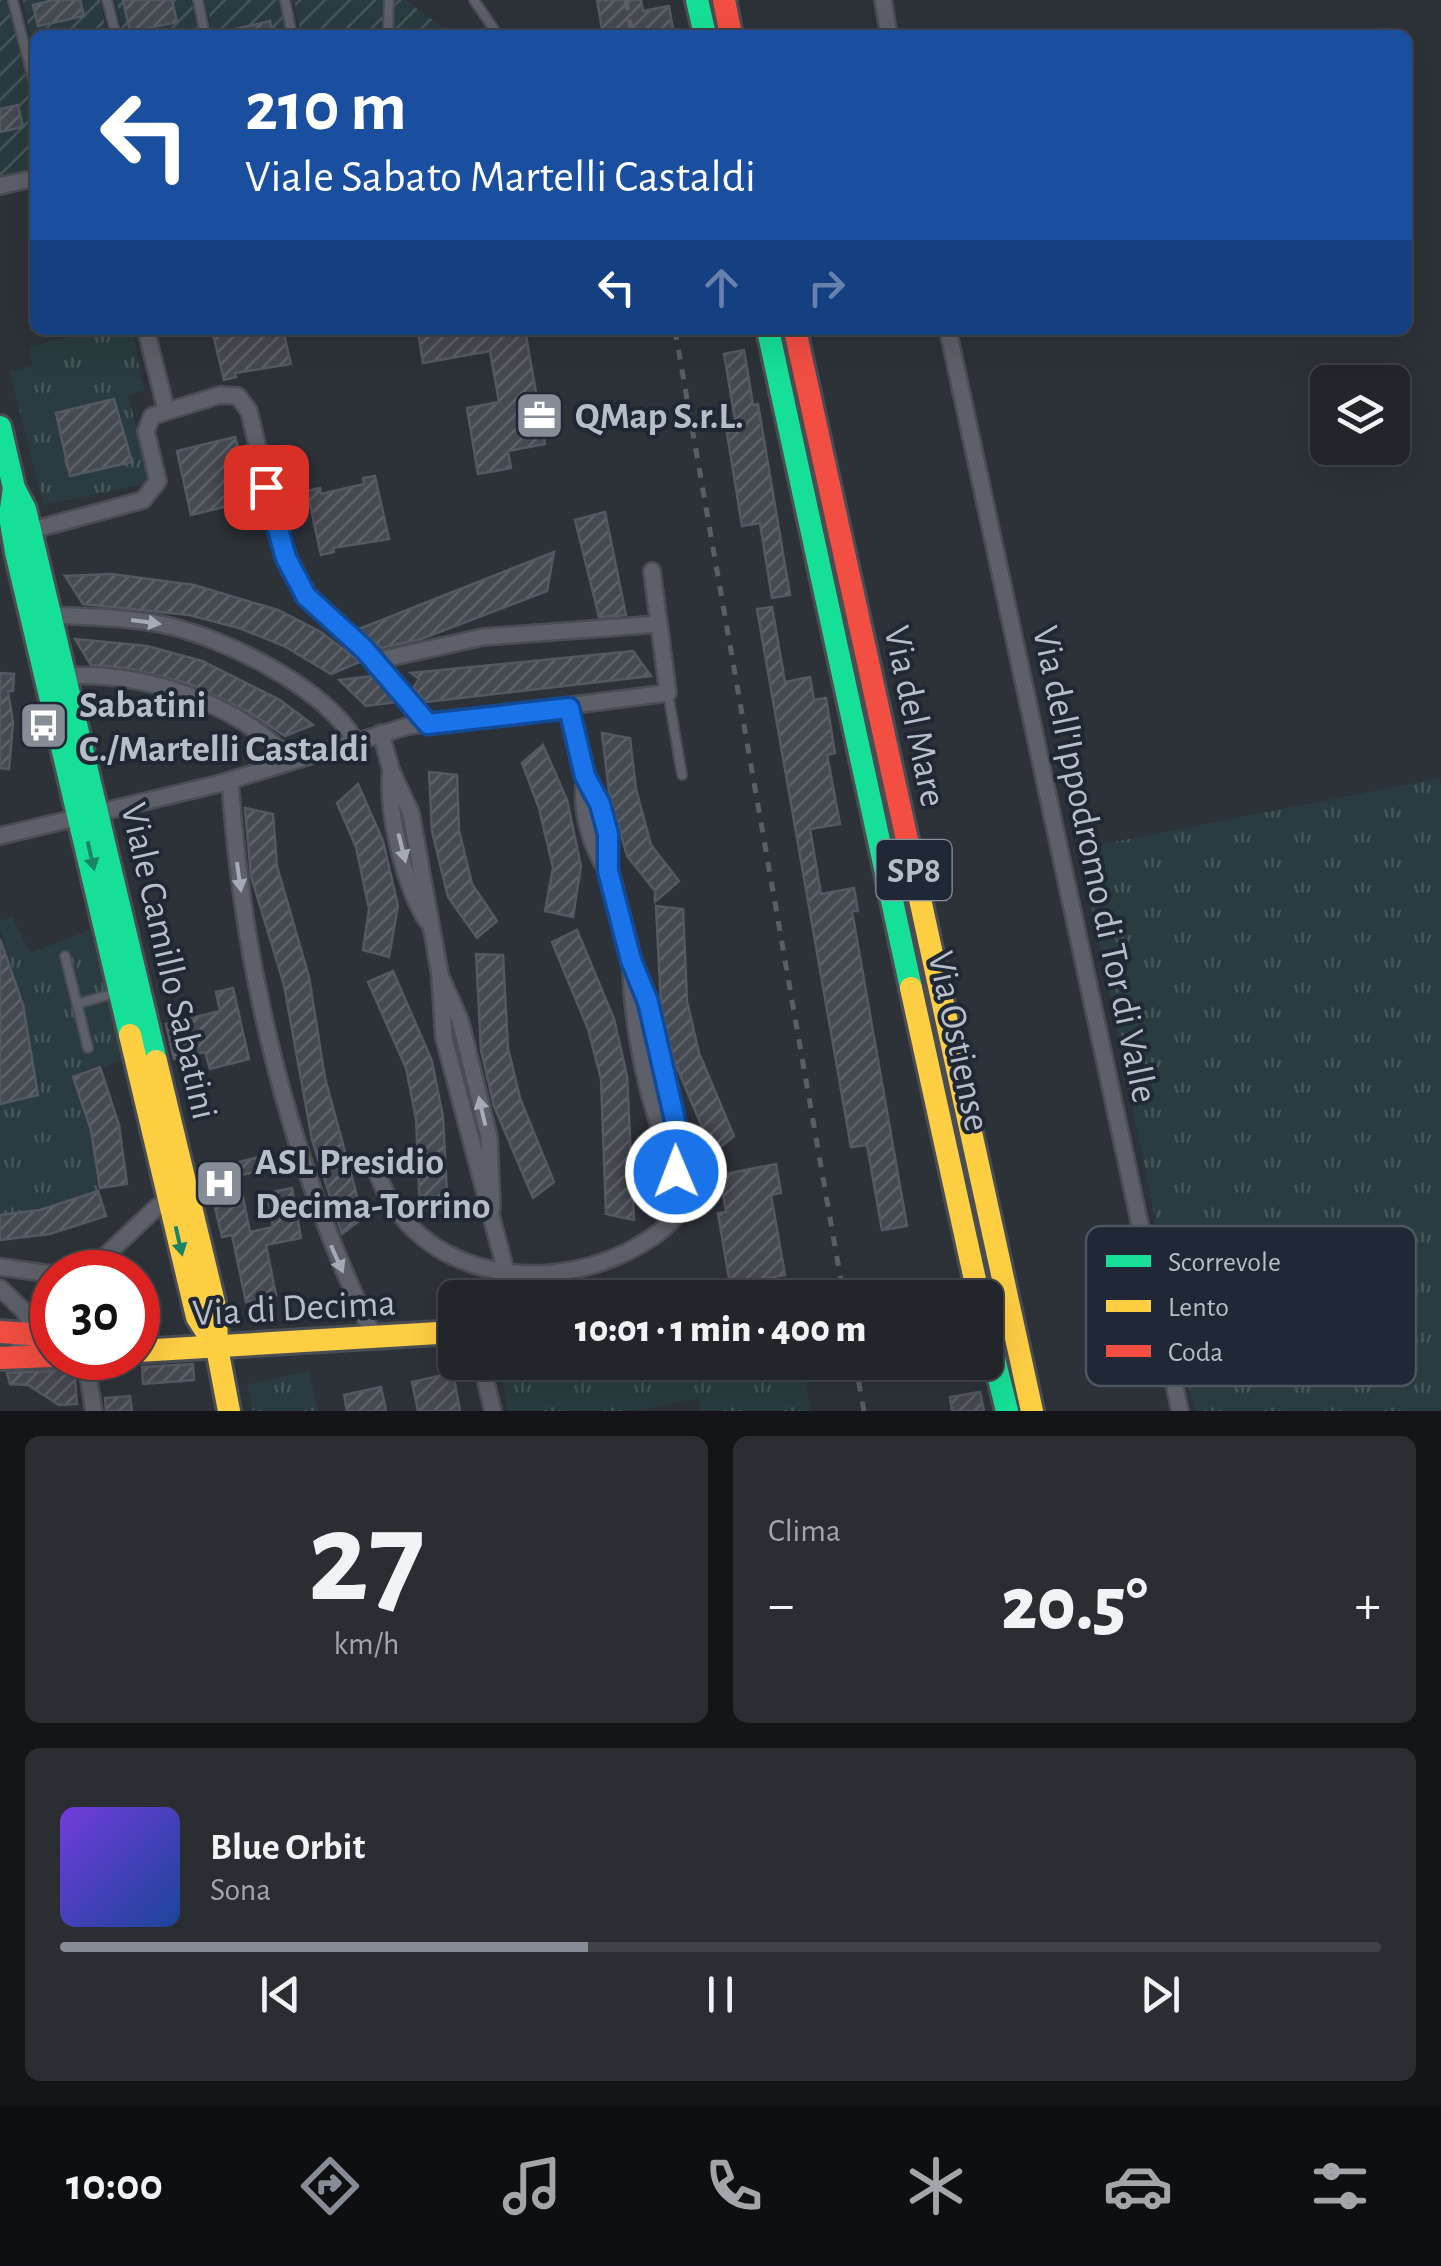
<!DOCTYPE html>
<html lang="it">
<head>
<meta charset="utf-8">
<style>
  body { margin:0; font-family:"Alegreya Sans",sans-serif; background:#2a2e33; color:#f1f3f6; height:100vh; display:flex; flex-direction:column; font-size:38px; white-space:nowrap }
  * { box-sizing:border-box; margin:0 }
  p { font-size:32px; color:#a2a5a9 }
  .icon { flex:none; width:55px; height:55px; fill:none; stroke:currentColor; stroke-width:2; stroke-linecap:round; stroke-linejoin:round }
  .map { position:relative; height:1411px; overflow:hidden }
  .sheet { display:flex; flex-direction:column; gap:25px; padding:25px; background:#131518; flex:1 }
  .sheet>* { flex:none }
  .banner { position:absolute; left:30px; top:30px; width:1382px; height:305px; border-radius:15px; box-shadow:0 10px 40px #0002,0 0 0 2px #3f4347; background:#1a4fa0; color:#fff; overflow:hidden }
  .tools { position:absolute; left:1310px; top:365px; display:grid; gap:20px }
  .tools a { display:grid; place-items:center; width:100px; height:100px; border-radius:15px; background:#22262b; box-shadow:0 10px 40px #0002,0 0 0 2px #3f4347; font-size:50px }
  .speed { position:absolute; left:30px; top:1250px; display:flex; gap:20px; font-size:50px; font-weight:700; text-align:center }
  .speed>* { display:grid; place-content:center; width:130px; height:130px; border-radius:50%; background:#22262b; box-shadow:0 10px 40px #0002,0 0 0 2px #3f4347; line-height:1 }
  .speed .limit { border:15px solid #d22; background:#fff; color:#111 }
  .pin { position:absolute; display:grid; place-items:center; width:85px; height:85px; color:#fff; margin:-42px; border-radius:20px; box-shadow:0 5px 15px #0006 }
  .me { position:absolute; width:110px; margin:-55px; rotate:359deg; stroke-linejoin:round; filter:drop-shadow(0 0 8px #0008) }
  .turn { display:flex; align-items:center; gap:35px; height:210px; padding:0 50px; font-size:45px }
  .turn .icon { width:130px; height:130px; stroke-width:2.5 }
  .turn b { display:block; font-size:70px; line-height:85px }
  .lanes { display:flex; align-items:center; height:95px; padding:0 50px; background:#0003; justify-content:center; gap:50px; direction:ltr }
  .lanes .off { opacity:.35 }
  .big { font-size:75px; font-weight:800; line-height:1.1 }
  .sheet .tile { flex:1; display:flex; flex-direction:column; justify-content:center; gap:15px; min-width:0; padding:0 35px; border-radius:15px; background:#2a2e33 }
  .sheet .dial { align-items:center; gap:0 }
  .dial b { font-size:130px; line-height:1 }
  .song { display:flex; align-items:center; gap:30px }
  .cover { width:120px; height:120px; border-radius:15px; background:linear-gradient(135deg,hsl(260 70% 55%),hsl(220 70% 35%)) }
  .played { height:10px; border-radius:5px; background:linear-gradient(90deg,#878d97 40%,#3f4347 40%) }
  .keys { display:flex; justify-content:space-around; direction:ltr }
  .heat { display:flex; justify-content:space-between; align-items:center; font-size:55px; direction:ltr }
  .sheet .tiles { flex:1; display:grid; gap:25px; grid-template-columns:1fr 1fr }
  .tile:last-child { grid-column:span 2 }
  .trip { position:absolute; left:438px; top:1280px; width:565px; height:100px; border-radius:15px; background:#22262b; box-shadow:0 10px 40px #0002,0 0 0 2px #3f4347; font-weight:800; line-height:100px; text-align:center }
  .dock { display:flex; height:160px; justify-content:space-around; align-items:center; background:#0e0f11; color:#a2a5a9 }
  .dock .icon { width:70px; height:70px }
  .dock .active { color:#878d97 }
  .dock b { font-size:45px; color:#f1f3f6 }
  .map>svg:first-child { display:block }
  .grass { fill:url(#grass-tufts) }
  .garden { fill:url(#garden-furrows) }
  .building { fill:url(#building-hatch); stroke:#545961; stroke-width:2.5 }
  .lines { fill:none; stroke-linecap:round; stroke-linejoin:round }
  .lane-casing { stroke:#4a4e54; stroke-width:12 }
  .street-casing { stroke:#4a4e54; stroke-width:20 }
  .fast-casing { stroke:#4a4e54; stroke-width:28 }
  .slow-casing { stroke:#4a4e54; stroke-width:28 }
  .jam-casing { stroke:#4a4e54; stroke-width:28 }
  .lane { stroke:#5d6068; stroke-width:8 }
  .street { stroke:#5d6068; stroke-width:15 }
  .fast { stroke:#16e098; stroke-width:22 }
  .slow { stroke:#ffcf43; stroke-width:22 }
  .jam { stroke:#f24e42; stroke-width:22 }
  .rail { stroke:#5b5f65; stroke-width:5; stroke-dasharray:10 10; stroke-linecap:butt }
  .oneway { fill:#a5abb6 }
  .oneway2 { fill:#1a8466 }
  .route-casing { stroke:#114b97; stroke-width:25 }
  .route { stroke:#1a73e8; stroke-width:18 }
  .labels { text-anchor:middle; stroke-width:8; stroke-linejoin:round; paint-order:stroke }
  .shield { fill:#1f2834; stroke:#89919d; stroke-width:2.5 }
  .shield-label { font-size:35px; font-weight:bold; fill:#b7beca }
  .poi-label { font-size:38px; font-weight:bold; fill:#b7beca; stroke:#1f2834; text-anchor:start }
  .street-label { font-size:38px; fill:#b7beca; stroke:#1f2834 }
  .key { fill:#1f2834; stroke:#4d5561; stroke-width:2.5 }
  .key-label { font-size:28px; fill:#b7beca }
</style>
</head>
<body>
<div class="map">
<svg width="1441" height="1411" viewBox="0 0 1441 1411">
  <defs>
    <pattern id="grass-tufts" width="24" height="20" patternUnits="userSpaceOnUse" patternTransform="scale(2.5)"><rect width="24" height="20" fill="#2a3c3f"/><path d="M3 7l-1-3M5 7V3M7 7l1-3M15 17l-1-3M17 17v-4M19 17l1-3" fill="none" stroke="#475659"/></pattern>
    <pattern id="garden-furrows" width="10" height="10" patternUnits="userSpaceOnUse" patternTransform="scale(2.5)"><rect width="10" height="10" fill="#2a3c3f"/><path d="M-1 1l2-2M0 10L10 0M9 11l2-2" fill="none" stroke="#475659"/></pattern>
    <pattern id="building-hatch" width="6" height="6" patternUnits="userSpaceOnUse" patternTransform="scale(2.5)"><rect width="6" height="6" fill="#454950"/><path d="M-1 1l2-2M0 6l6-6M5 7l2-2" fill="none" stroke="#5e6168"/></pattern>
  </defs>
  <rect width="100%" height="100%" fill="#2d3239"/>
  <g class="grass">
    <polygon points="102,330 132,330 144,390 128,395 150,483 43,505 10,372 33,365 29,347"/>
    <polygon points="1441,778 1441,1411 1194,1411 1084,868 1104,844"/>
    <polygon points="12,917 30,953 90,930 122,1060 73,1077 91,1130 98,1191 40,1210 0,1215 0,1103 38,1094 23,1005 0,929 0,921"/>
    <polygon points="500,1363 804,1363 810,1411 701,1411 698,1398 635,1411 507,1411"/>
    <polygon points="309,1371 318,1411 253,1411 247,1385"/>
  </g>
  <g class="garden">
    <polygon points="0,0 9,0 35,115 35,171 0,177"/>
    <polygon points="23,0 100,0 107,35 35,35 35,59"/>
    <polygon points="116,0 191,0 199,35 123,35"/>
    <polygon points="205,0 279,0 287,35 214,35"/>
    <polygon points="294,0 384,0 381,35 301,35"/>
    <polygon points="394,0 405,0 453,35 393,35"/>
  </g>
  <g class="building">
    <polygon points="54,0 80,0 84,16 38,26 33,5"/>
    <polygon points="123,0 172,0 177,22 130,32"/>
    <polygon points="597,0 641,0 643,11 669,6 674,35 603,35"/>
    <polygon points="270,21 273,35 231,35 231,30"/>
    <polygon points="18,105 23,127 0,132 0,109"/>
    <polygon points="212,330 283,330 291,364 235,373 236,377 224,380"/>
    <polygon points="525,330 545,444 508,451 511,468 478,474 467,408 499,402 490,351 423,363 418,332"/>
    <polygon points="744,350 753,405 758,404 790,595 772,598 760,523 742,526 727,433 737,431 724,354"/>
    <polygon points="114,399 132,462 70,476 56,413"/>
    <polygon points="235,437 253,500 191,515 177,451"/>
    <polygon points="375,476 389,539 333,548 334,552 321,555 307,491 320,488 321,494 364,484 363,478"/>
    <polygon points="605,512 626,615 599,617 575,520"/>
    <polygon points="554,552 547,591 421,639 381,648 359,629"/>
    <polygon points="111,574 194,585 278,610 321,632 360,662 331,674 284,646 239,628 189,615 83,604 65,576"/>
    <polygon points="772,607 785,682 810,677 814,700 826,698 835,753 827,755 840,824 810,829 821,894 854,888 858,911 852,911 907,1226 882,1230 867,1145 851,1147 757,609"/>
    <polygon points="75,639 147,646 202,661 280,700 313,725 285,736 249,712 190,684 127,668 91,665"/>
    <polygon points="633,651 651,676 426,702 413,688 419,679 411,673"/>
    <polygon points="0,673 14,674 13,691 8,691 13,723 9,769 0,768"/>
    <polygon points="373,676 396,702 366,706 339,680"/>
    <polygon points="602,733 630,738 636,789 651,845 679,881 655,902 655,891 627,856 609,792"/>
    <polygon points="543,745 567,800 581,866 573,917 545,911 553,868 539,808 522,763"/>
    <polygon points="429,772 457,775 459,830 472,884 497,921 477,938 448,897 432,831"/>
    <polygon points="358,784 383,841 398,906 389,957 363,950 369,909 356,847 337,803"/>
    <polygon points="245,808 273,814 277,866 309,977 325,1078 363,1218 342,1234 312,1140 284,985 251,876"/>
    <polygon points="656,906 683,909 687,1001 699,1053 734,1136 713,1153 673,1058 661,1006"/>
    <polygon points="577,930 614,1019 627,1076 634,1220 606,1214 601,1079 588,1029 552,942"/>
    <polygon points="0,939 23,1005 38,1095 0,1104"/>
    <polygon points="476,954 503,955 508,1048 520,1098 554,1182 533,1198 494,1106 481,1050"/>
    <polygon points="393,971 432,1061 443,1117 448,1214 420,1210 416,1119 406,1068 368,982"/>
    <polygon points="233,988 249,1059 210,1069 205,1052 174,1059 166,1024 220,1011 216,992"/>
    <polygon points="100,1067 119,1125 127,1184 100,1188 91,1130 73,1077"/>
    <polygon points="259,1157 262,1170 210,1183 207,1170"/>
    <polygon points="776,1164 781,1193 771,1195 785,1275 730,1285 718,1213 726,1212 720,1175"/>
    <polygon points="292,1188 301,1238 266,1245 276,1295 246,1302 232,1235 222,1237 214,1203 243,1197 250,1232 273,1227 267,1193"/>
    <polygon points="98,1191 106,1216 50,1234 0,1240 0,1215 40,1210"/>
    <polygon points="74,1363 77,1404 59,1405 28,1385 10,1384 7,1373 53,1371"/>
    <polygon points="193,1364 194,1380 143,1384 142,1367"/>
    <polygon points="453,1373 460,1411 418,1411 412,1382"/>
    <polygon points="381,1387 386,1411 347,1411 344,1395"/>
    <polygon points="980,1392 984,1411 952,1411 950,1397"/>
    <polygon points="130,1396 132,1411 106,1411 105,1398"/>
  </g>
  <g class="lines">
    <defs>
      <g id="lane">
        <polyline points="107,0 116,35"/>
        <polyline points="198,0 205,35"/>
        <polyline points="285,0 292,35"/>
        <polyline points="474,0 498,35"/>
        <polyline points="13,1 35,87"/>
        <polyline points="388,35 389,0"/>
        <polyline points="668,693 682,775"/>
        <polyline points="65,956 88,1048"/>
        <polyline points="77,1004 118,992"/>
      </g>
      <g id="street">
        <polyline points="883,0 889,35"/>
        <polyline points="0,186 35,178"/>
        <polyline points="146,330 166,409"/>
        <polyline points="948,330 1180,1411"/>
        <polyline points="29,531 143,500 158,481 146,431 152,416 220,395 238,396 249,411 278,533 298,584 312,603 368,654 429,723"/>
        <path d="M49 615C87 617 127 617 165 625 225 638 323 687 355 740"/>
        <polyline points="375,661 483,637 659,624"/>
        <path d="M64 676C143 671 235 702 291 760"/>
        <path d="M569 708C574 730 576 758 586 778 601 809 614 835 607 871 590 844 580 809 585 777"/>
        <polyline points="381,733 391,770 411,813 440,975 460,1020 489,1137 492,1207"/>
        <path d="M391 770C386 810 405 889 428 922"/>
        <path d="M230 781C243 973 290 1163 374 1337"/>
        <polyline points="0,836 218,784 408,726 668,693 652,571"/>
        <path d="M607 871C624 934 644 994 659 1058 669 1097 681 1131 676 1172 649 1107 631 1030 631 960"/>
        <polyline points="440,979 444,1038 513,1298"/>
        <path d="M378 1175C416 1275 537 1296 627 1252 646 1242 670 1228 680 1209L676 1172"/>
        <polyline points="0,1267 52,1274"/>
        <polyline points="77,1272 104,1257 158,1206"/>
        <polyline points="0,1288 25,1312 31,1326 25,1345 9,1357"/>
        <polyline points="85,1358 94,1411"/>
        <polyline points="481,1362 493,1411"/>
      </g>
      <g id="fast">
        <polyline points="697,0 705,35"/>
        <polyline points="768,330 911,988"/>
        <polyline points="0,427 14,488 25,509 156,1061"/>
        <polyline points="14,488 10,516 16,552 130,1035"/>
        <polyline points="985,1322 1007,1411"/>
      </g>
      <g id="slow">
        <polyline points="913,867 1032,1411"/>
        <polyline points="911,988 979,1298"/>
        <polyline points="130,1035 197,1317 217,1348"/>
        <polyline points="156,1061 216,1311 217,1348 229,1411"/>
        <polyline points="138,1351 455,1332"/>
      </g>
      <g id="jam">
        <polyline points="724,0 731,35"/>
        <polyline points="795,330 913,867"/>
        <polyline points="0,1332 30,1334 52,1344"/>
        <polyline points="0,1358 52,1356"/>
      </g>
    </defs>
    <use href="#lane" class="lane-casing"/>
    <use href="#street" class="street-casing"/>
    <use href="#fast" class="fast-casing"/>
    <use href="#slow" class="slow-casing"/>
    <use href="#jam" class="jam-casing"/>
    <use href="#lane" class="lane"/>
    <use href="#street" class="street"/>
    <use href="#fast" class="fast"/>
    <use href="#slow" class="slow"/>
    <use href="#jam" class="jam"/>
    <g class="rail">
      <polyline points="626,0 632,35"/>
      <polyline points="675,330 844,1298"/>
      <polyline points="855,1362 864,1411"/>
    </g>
  </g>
  <defs><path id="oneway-solid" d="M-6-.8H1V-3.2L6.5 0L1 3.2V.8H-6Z" transform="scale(2.5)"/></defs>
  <g class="oneway">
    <use href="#oneway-solid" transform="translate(146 622) rotate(8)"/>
    <use href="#oneway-solid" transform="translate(402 848) rotate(76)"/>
    <use href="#oneway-solid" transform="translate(239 877) rotate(82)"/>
    <use href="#oneway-solid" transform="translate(482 1111) rotate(-103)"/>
    <use href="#oneway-solid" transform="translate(337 1259) rotate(66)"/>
  </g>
  <g class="oneway2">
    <use href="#oneway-solid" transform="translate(91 856) rotate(77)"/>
    <use href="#oneway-solid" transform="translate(179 1241) rotate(77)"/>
  </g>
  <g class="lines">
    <defs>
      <polyline id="route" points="266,487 286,558 306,596 364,649 428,724 569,708 585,776 600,804 608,834 608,871 631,960 648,1002 674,1116 679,1140 676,1172"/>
    </defs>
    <use href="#route" class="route-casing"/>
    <use href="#route" class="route"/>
  </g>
  <defs>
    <symbol id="office-square" viewBox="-11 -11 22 22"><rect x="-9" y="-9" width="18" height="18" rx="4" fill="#878d97" stroke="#1f2834"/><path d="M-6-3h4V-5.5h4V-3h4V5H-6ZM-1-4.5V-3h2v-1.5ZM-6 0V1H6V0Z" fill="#fff"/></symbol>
    <symbol id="bus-square" viewBox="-11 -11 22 22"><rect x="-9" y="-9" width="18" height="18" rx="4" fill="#878d97" stroke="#1f2834"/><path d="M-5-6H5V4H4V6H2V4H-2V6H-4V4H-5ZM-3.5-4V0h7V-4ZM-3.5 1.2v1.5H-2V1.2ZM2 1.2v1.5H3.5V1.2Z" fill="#fff"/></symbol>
    <symbol id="hospital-square" viewBox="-11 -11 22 22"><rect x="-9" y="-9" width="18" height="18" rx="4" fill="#878d97" stroke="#1f2834"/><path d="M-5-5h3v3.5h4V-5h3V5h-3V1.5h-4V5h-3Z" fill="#fff"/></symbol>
  </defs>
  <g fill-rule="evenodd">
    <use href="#office-square" x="512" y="388" width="55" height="55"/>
    <use href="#bus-square" x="16" y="698" width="55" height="55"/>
    <use href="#hospital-square" x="192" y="1156" width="55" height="55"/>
  </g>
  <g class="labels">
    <rect class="shield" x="876.5" y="840" width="75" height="60" rx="8"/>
    <g class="shield-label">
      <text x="914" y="882">SP8</text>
    </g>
    <g class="poi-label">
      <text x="575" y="428">QMap S.r.L.</text>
      <text x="79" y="717">Sabatini<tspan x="79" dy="44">C./Martelli Castaldi</tspan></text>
      <text x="255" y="1174">ASL Presidio<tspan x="255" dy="44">Decima-Torrino</tspan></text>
    </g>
    <g class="street-label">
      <text transform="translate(916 716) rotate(78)" y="13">Via del Mare</text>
      <text transform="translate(1096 864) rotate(78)" y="13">Via dell'Ippodromo di Tor di Valle</text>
      <text transform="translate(170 961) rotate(77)" y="13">Viale Camillo Sabatini</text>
      <text transform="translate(960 1041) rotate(78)" y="13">Via Ostiense</text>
      <text transform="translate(294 1307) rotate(-3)" y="13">Via di Decima</text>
    </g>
  </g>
  <rect x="1086" y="1226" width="330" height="160" rx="15" class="key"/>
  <rect x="1106" y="1255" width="45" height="12" fill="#16e098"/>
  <rect x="1106" y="1300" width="45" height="12" fill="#ffcf43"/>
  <rect x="1106" y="1345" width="45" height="12" fill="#f24e42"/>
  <g class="key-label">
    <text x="1168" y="1271">Scorrevole</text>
    <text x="1168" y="1316">Lento</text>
    <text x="1168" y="1361">Coda</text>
  </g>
</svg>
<div class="tools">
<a><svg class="icon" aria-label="layers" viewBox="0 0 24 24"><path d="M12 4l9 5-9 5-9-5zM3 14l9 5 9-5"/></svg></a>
</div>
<div class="speed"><div class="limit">30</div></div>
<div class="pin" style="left:266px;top:487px;background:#d93025"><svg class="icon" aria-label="arrive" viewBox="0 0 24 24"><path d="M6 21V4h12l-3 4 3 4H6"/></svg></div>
<svg class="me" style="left:676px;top:1172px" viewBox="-20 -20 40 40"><circle r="17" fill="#1a73e8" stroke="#fff" stroke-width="3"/><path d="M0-11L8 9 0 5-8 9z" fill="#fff"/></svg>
<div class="trip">10:01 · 1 min · 400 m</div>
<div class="banner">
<div class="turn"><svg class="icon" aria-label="left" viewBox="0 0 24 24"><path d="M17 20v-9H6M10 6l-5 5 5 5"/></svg><div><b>210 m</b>Viale Sabato Martelli Castaldi</div></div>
<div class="lanes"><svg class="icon" aria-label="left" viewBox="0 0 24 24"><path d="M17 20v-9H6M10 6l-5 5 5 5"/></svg><svg class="icon off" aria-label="ahead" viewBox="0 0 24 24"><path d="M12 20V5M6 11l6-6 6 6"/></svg><svg class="icon off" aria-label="right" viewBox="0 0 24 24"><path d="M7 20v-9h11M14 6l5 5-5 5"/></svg></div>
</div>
</div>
<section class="sheet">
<div class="tiles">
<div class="tile dial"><b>27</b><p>km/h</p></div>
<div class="tile"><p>Clima</p>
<div class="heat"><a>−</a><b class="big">20.5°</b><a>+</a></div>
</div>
<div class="tile">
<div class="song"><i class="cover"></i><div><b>Blue Orbit</b><p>Sona</p></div></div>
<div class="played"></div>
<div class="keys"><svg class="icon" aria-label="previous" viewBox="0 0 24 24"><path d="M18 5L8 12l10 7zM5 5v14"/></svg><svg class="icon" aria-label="pause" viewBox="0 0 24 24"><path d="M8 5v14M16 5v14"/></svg><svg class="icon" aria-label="next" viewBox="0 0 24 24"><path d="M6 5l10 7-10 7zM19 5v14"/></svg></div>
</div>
</div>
</section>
<nav class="dock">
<b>10:00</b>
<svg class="icon active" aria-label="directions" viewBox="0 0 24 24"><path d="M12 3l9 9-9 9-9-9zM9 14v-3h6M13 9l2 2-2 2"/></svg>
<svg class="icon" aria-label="music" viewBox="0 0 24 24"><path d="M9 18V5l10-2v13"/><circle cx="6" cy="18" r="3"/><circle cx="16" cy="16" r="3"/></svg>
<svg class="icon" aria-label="phone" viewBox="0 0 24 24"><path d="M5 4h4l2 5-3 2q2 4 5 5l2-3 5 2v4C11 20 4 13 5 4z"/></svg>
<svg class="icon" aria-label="climate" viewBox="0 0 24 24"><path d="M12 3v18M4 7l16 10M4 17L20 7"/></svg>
<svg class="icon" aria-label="car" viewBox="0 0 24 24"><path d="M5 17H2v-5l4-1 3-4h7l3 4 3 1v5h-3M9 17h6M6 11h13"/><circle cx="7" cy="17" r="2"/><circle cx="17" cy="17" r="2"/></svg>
<svg class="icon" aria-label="filters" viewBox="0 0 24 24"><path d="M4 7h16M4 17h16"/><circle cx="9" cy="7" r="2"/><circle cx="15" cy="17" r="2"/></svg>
</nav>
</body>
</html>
